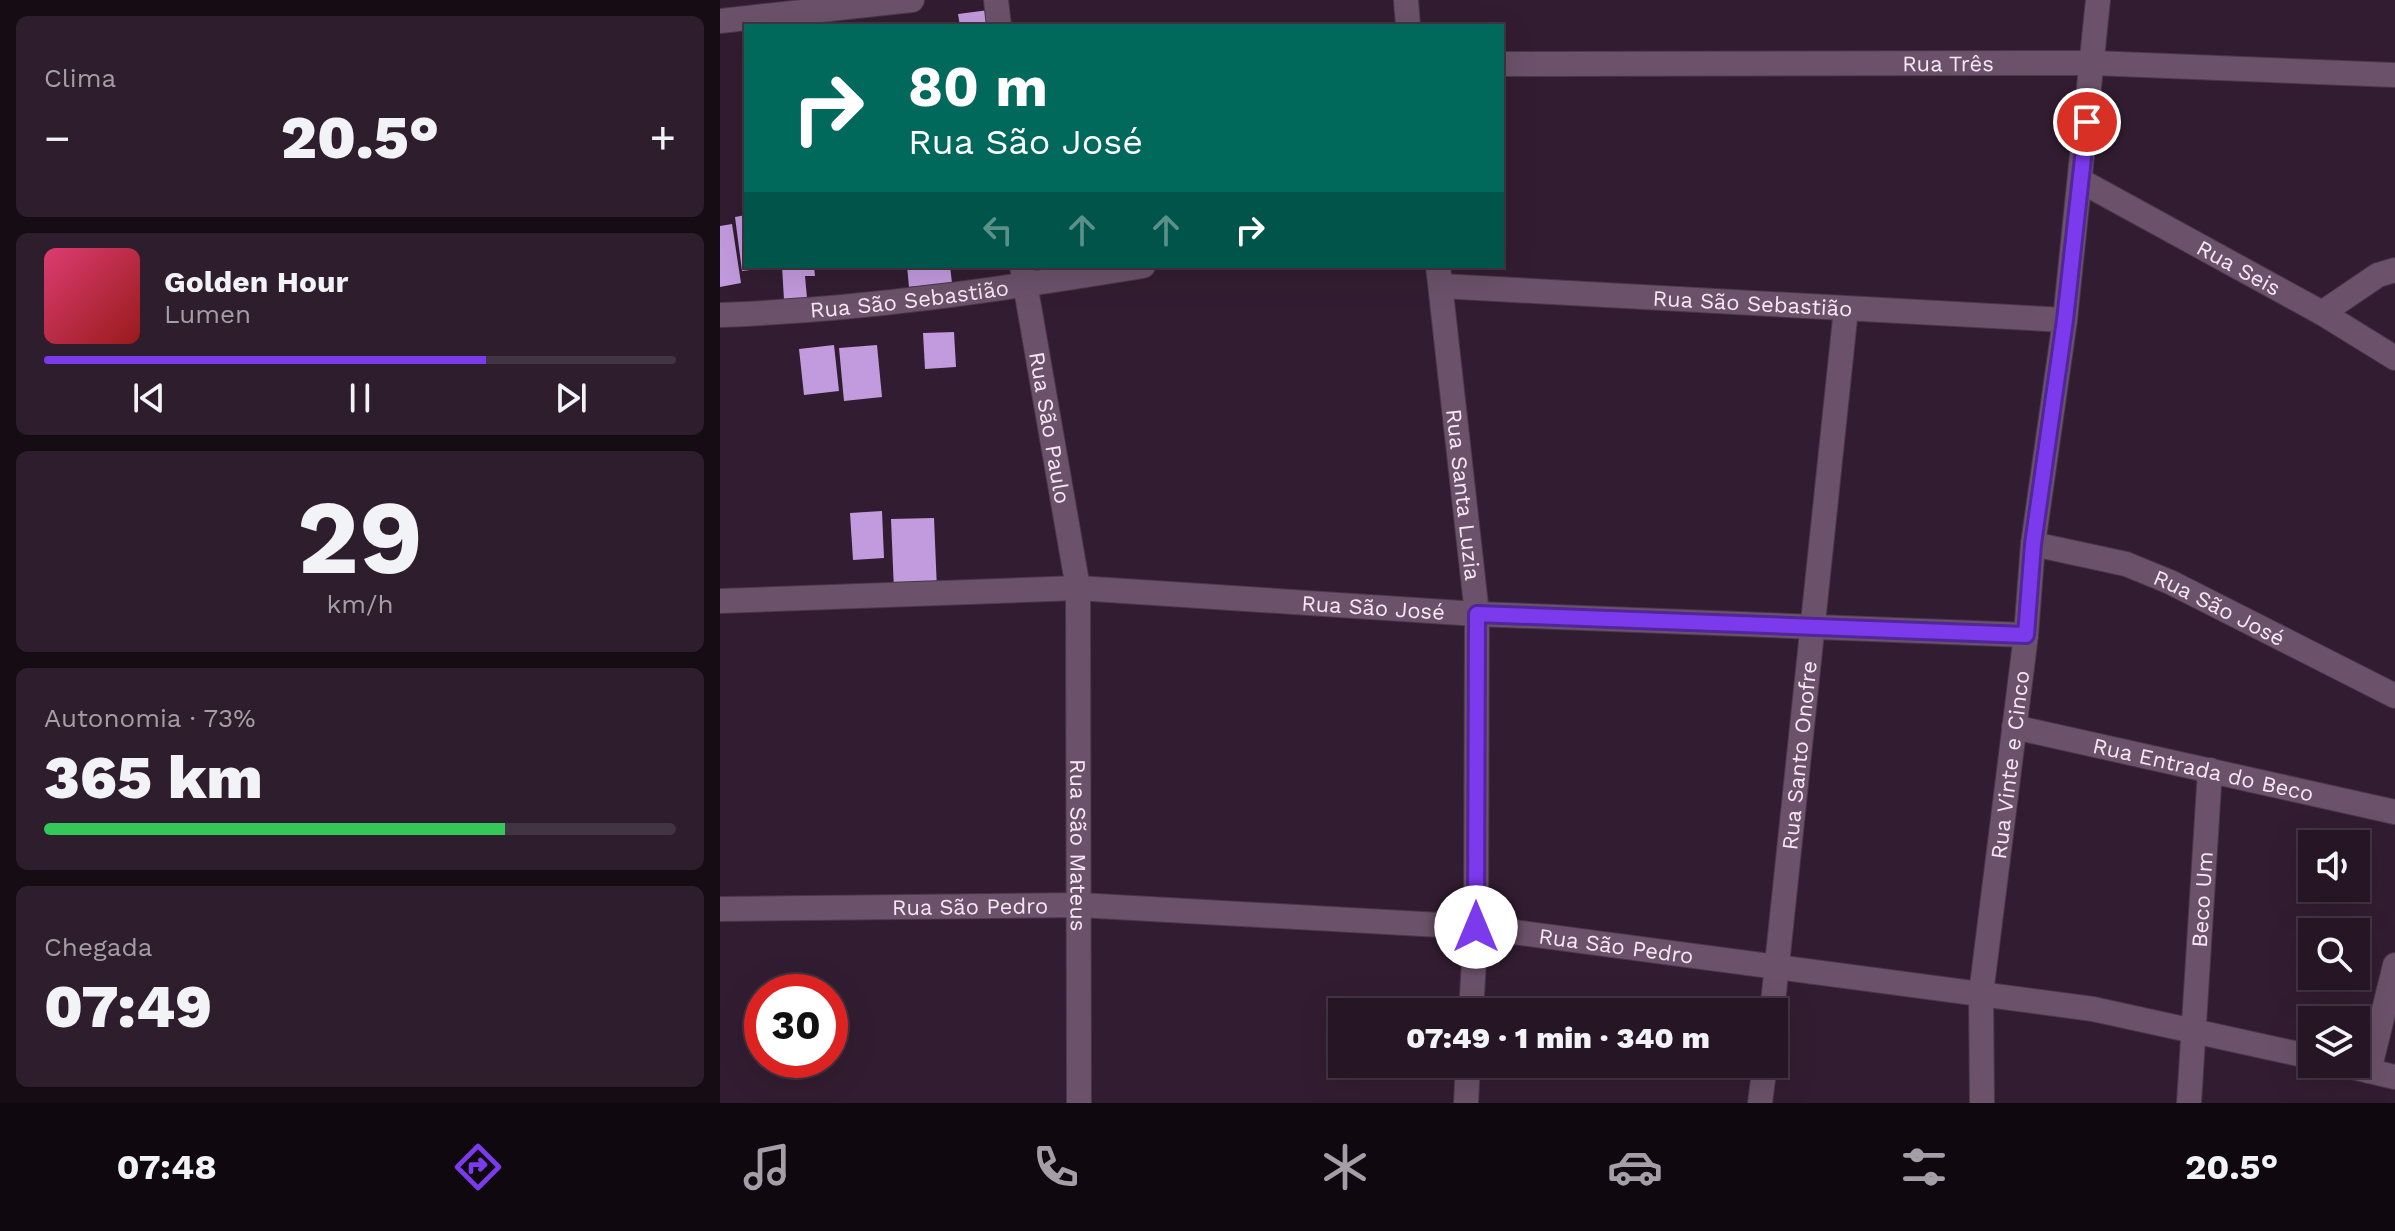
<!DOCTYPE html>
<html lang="pt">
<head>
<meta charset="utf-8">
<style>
  body { margin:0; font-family:"Work Sans",sans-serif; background:#2e1e2d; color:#f1f3f6; height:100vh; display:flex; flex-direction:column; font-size:30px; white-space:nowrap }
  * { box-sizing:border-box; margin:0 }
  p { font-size:26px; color:#a49fa7 }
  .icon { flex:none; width:44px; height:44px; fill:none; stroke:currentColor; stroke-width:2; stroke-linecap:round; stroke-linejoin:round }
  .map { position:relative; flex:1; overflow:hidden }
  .drawer { display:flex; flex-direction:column; gap:16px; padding:16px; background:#150c14; width:720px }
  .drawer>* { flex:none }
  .hud { position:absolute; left:24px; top:24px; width:760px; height:244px; border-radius:0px; box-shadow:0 8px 32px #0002,0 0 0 2px #423442; background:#00695c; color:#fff; overflow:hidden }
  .buttons { position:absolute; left:1578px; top:830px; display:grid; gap:16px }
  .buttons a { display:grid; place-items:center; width:72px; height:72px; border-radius:0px; background:#261525; box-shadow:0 8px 32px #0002,0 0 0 2px #423442; font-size:40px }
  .speed { position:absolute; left:24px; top:974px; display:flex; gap:16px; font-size:40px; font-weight:700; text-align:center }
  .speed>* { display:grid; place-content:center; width:104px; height:104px; border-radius:50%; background:#261525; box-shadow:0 8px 32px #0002,0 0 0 2px #423442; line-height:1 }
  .speed .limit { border:12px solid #d22; background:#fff; color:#111 }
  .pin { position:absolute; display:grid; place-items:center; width:68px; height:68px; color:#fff; margin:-34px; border:4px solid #fff; border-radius:50%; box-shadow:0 2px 8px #0007 }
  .me { position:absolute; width:88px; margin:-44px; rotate:0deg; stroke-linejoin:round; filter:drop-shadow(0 0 6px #0008) }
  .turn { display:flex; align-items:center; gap:28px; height:168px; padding:0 32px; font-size:36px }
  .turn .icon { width:104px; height:104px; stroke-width:2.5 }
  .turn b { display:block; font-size:56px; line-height:68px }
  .lanes { display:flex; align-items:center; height:76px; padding:0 32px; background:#0003; justify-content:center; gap:40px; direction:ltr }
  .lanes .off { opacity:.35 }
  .big { font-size:60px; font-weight:800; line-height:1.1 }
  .drawer .tile { flex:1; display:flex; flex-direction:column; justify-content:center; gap:12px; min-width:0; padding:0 28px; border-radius:12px; background:#2e1e2d }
  .drawer .dial { align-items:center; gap:0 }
  .dial b { font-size:104px; line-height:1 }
  .song { display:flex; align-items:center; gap:24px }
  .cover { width:96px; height:96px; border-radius:12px; background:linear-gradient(135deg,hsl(340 70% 55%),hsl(0 70% 35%)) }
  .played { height:8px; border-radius:4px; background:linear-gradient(90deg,#7c3aed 70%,#423442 70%) }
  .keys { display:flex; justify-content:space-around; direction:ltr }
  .heat { display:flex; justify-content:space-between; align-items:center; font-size:44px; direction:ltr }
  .charge { height:12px; border-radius:6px; background:linear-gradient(90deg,#34c759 73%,#423442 0) }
  .trip { position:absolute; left:608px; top:998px; width:460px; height:80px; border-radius:0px; background:#261525; box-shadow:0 8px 32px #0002,0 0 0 2px #423442; font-weight:800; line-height:80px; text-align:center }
  .tab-bar { display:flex; height:128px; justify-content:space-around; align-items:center; background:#0f080f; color:#a49fa7 }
  .tab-bar .icon { width:56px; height:56px }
  .tab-bar .current { color:#7c3aed }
  .tab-bar b { font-size:36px; color:#f1f3f6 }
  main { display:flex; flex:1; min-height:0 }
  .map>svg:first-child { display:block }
  .building { fill:#c29ade }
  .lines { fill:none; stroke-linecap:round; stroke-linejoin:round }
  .street-casing { stroke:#4a3849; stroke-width:26 }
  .street { stroke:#6b526a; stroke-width:24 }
  .route-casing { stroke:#51269a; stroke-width:20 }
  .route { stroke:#7c3aed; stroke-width:14 }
  .labels { text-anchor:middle; stroke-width:8; stroke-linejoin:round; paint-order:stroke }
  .street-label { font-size:22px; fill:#f6e7f4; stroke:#321c31 }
</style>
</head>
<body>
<main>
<section class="drawer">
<div class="tile"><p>Clima</p>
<div class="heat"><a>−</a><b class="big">20.5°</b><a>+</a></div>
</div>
<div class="tile">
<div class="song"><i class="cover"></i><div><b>Golden Hour</b><p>Lumen</p></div></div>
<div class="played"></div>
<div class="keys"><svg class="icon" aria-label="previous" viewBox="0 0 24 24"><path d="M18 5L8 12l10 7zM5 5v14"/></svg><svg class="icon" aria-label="pause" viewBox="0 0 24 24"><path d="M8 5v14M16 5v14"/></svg><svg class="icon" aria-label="next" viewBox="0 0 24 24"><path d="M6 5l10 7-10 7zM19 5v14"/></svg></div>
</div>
<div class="tile dial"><b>29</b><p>km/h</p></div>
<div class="tile"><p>Autonomia · 73%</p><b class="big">365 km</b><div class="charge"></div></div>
<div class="tile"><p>Chegada</p><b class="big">07:49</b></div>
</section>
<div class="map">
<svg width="1675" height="1103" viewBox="0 0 1675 1103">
  <rect width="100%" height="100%" fill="#321c31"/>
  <g class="building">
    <polygon points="269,10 272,26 240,26 238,14"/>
    <polygon points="26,215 26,266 46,268 22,271 15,217"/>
    <polygon points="12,224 21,283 0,287 0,226"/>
    <polygon points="62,266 94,266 95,276 85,276 87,298 64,300"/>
    <polygon points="187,266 230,266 232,283 189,287"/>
    <polygon points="234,332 236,367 205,369 203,333"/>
    <polygon points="114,345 119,391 84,395 79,349"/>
    <polygon points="157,345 162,397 124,401 119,348"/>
    <polygon points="162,511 164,558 133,560 130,513"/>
    <polygon points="214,518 217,590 174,591 171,519"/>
  </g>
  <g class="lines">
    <defs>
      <g id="street">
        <polyline points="276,0 279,26"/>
        <polyline points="686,0 688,26"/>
        <polyline points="0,21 192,0"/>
        <path id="s1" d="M782 64 1373 63 1675 75"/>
        <path id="s2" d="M1361 181 1602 313 1675 358"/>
        <path id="s3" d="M302 266 358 588 359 1103"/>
        <path id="s4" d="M718 266 757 614 756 927 751 1012"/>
        <path id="s5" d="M721 286 1345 320"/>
        <polyline points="1602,313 1658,275 1675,270"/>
        <path id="s6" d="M0 315C142 310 283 289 423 266"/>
        <path id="s7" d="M1313 544 1406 564 1450 582 1675 696"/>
        <path id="s8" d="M0 601 358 588 757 614 1306 635"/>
        <path id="s9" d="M1294 727 1675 812"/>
        <path id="s10" d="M0 909 359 905 756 927 1373 1009 1592 1057"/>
        <path id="s11" d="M1052 1012 1126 309"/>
        <polyline points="1620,1064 1675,1077"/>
        <polyline points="1649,1071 1675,965"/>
        <polyline points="746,1103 748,1064"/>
        <polyline points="1040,1103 1045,1064"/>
        <path id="s12" d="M1262 1103 1261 994 1306 635 1313 544 1345 320 1378 0"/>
        <path id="s13" d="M1469 1103 1490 770"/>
      </g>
    </defs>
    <use href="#street" class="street-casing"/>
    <use href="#street" class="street"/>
  </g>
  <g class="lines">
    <defs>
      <polyline id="route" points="756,927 757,614 1306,635 1313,544 1345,320 1367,122"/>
    </defs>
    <use href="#route" class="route-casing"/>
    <use href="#route" class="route"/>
  </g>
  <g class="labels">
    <g class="street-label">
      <text dy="8" stroke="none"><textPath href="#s1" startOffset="446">Rua Três</textPath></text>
      <text dy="8" stroke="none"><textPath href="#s2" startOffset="180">Rua Seis</textPath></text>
      <text dy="8" stroke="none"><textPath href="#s6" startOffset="190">Rua São Sebastião</textPath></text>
      <text dy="8" stroke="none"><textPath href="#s5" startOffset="312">Rua São Sebastião</textPath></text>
      <text dy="8" stroke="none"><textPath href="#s3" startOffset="164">Rua São Paulo</textPath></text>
      <text dy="8" stroke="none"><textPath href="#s4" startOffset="230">Rua Santa Luzia</textPath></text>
      <text dy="8" stroke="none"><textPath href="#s8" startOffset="654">Rua São José</textPath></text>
      <text dy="8" stroke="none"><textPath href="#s7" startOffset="198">Rua São José</textPath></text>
      <text dy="8" stroke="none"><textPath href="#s11" startOffset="258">Rua Santo Onofre</textPath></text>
      <text dy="8" stroke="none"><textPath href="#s12" startOffset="340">Rua Vinte e Cinco</textPath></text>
      <text dy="8" stroke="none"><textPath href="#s9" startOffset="194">Rua Entrada do Beco</textPath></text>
      <text dy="8" stroke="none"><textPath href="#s3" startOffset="584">Rua São Mateus</textPath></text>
      <text dy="8" stroke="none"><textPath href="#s13" startOffset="204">Beco Um</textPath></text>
      <text dy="8" stroke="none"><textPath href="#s10" startOffset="250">Rua São Pedro</textPath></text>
      <text dy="8" stroke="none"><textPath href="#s10" startOffset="898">Rua São Pedro</textPath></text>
    </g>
  </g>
</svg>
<div class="buttons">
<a><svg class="icon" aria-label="sound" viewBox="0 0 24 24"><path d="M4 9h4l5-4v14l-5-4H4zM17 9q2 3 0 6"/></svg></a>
<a><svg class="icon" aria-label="search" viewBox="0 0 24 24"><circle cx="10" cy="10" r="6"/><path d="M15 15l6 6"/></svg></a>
<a><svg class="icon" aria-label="layers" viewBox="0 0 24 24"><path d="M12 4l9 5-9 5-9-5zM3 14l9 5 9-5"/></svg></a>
</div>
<div class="speed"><div class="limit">30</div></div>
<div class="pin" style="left:1367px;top:122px;background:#d93025"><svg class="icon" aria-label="arrive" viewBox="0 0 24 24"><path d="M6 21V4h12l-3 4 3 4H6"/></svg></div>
<svg class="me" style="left:756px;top:927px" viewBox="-20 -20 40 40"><circle r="19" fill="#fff"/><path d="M0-13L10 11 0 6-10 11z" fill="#7c3aed"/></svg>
<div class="trip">07:49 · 1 min · 340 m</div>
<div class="hud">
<div class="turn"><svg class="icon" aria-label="right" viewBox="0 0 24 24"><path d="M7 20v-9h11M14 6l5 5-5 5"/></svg><div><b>80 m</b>Rua São José</div></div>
<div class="lanes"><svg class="icon off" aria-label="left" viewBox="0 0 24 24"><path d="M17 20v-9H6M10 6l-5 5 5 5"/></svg><svg class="icon off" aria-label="ahead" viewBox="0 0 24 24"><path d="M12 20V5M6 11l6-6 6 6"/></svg><svg class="icon off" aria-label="ahead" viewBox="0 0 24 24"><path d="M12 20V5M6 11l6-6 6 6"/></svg><svg class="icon" aria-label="right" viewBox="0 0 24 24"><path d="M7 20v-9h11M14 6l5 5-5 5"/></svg></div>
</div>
</div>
</main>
<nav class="tab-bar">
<b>07:48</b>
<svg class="icon current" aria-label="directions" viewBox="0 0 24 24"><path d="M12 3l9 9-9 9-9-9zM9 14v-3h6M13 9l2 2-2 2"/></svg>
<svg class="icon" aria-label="music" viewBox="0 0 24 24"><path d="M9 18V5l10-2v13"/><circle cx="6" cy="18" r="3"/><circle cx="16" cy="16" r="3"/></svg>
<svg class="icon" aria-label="phone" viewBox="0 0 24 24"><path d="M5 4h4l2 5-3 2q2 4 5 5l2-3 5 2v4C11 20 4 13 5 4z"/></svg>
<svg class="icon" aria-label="climate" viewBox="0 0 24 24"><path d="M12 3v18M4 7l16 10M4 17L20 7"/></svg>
<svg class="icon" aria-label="car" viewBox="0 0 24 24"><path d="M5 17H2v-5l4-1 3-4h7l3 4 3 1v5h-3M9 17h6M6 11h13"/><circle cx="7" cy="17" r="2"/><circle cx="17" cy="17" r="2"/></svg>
<svg class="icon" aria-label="filters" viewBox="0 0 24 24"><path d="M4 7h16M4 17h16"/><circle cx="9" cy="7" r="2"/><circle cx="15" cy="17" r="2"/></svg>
<b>20.5°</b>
</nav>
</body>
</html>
